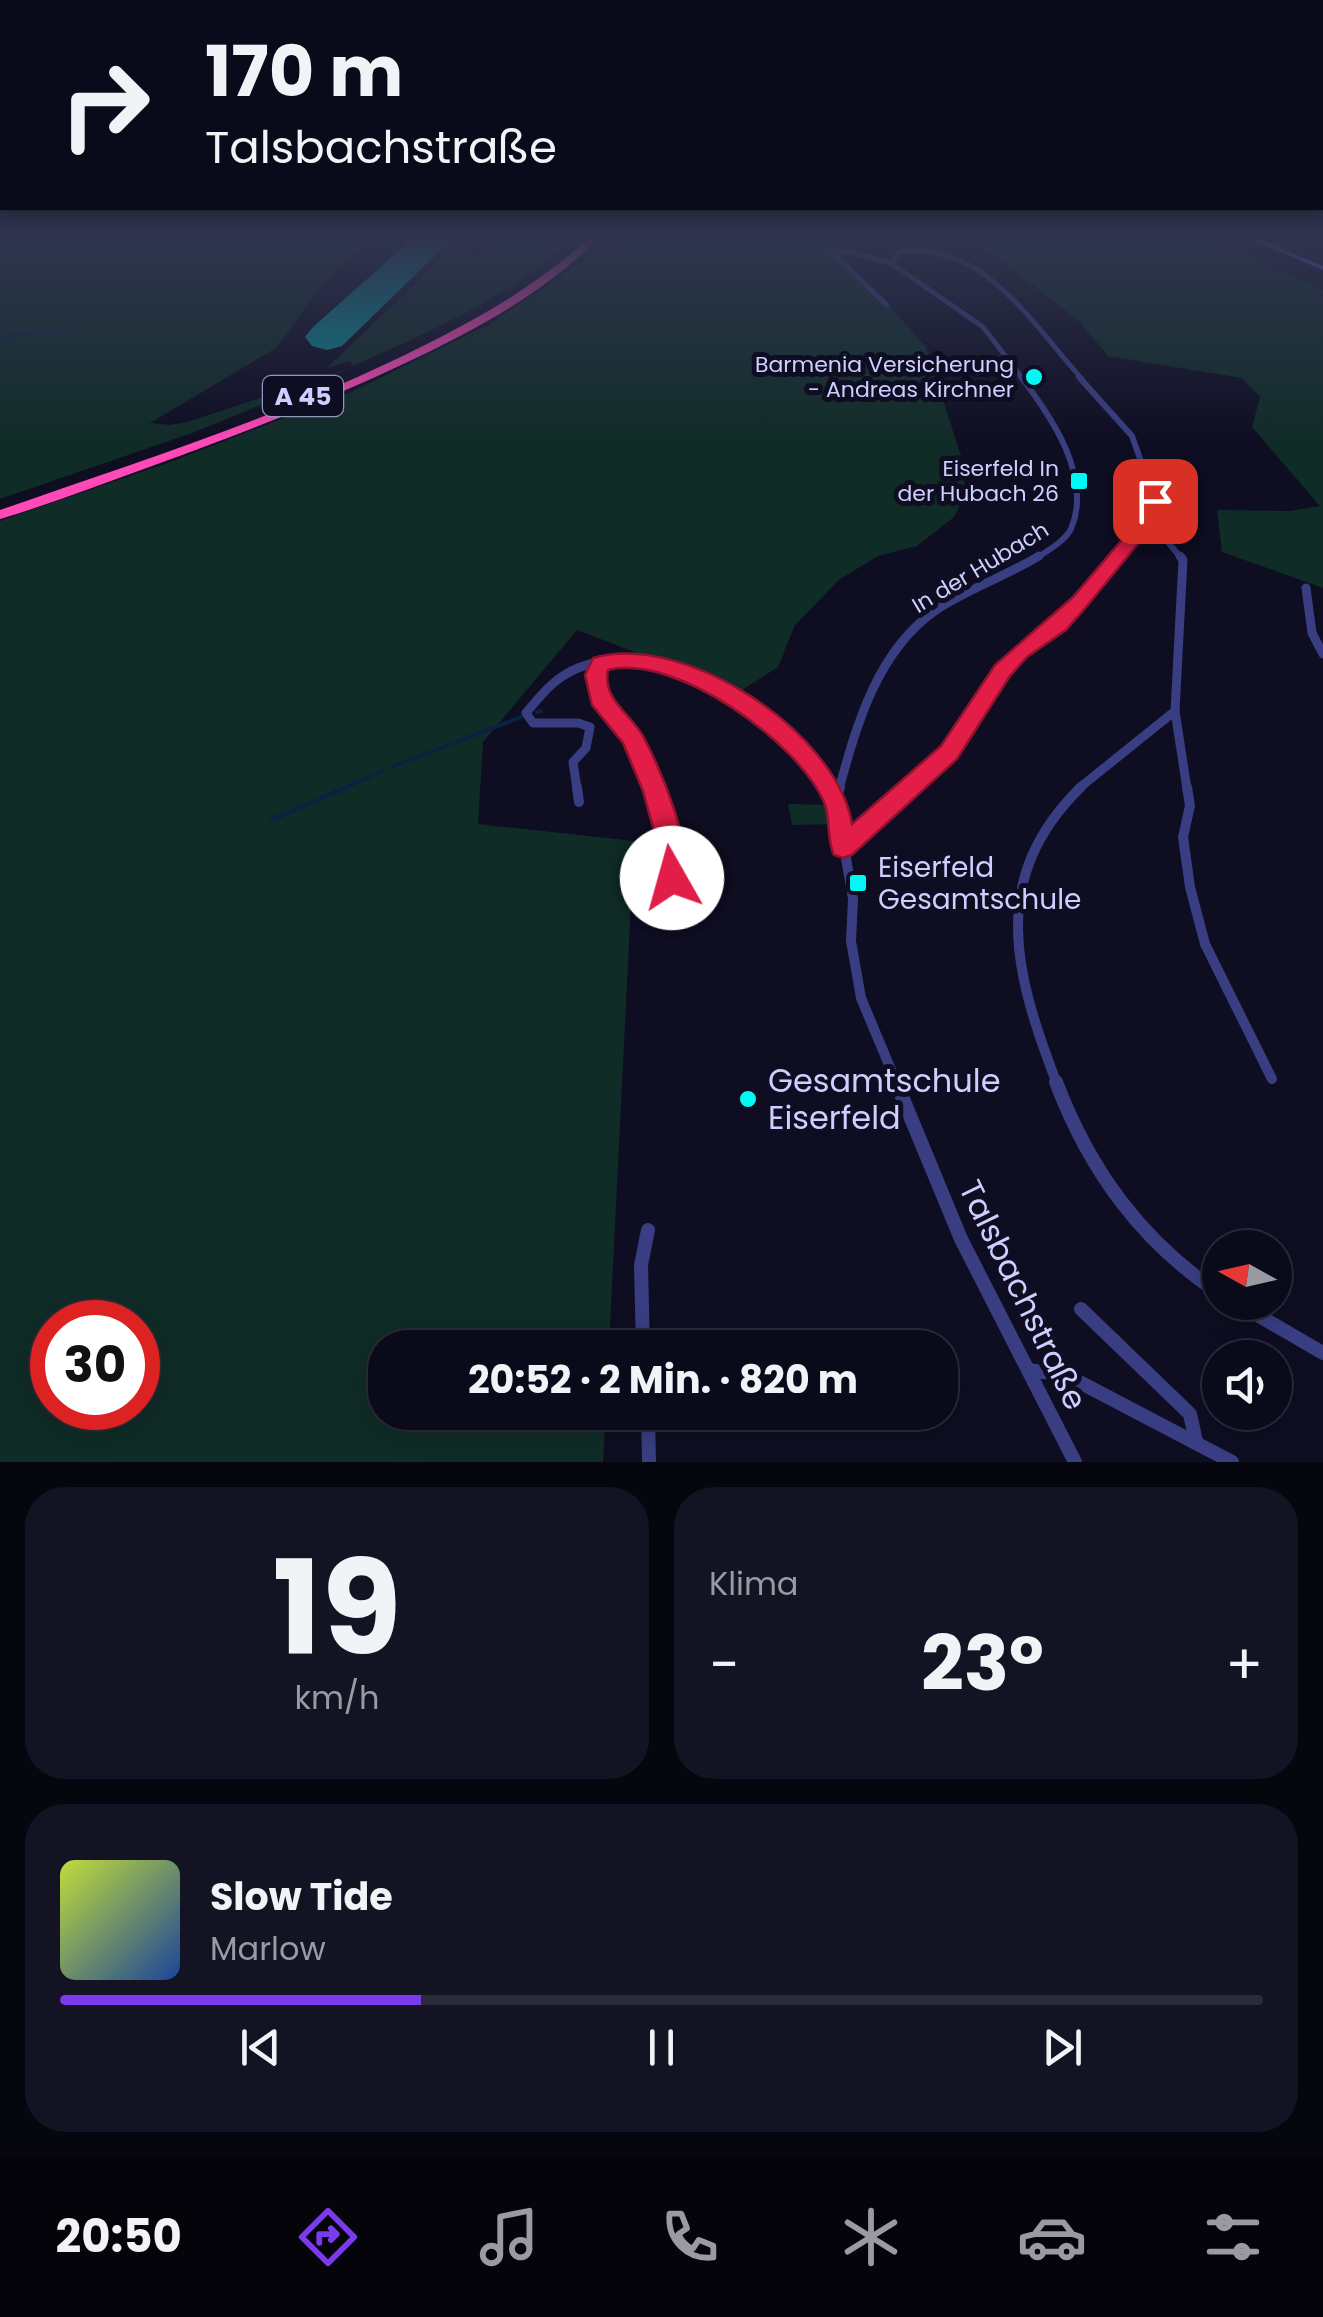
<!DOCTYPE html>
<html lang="de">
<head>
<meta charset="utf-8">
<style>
  body { margin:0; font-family:Poppins,sans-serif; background:#131323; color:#f1f3f6; height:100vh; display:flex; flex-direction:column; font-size:38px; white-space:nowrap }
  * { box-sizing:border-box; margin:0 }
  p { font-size:32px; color:#999aa2 }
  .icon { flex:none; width:55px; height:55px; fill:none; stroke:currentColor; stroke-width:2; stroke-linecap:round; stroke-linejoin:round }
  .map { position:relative; height:1462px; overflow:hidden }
  .panel { display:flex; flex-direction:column; gap:25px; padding:25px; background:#06060e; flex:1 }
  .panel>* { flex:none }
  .hud { position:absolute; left:0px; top:0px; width:1325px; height:210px; box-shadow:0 5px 25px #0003,0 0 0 2px #2a2b39; background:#0a0a1a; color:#f1f3f6; overflow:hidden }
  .needle { width:65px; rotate:278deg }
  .controls { position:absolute; left:1202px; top:1230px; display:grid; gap:20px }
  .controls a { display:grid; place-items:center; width:90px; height:90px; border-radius:50%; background:#0a0a1a; box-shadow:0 5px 25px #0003,0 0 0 2px #2a2b39; font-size:50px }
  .speed { position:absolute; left:30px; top:1300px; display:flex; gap:20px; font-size:50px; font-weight:700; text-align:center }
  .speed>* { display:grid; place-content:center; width:130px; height:130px; border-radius:50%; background:#0a0a1a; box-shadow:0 5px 25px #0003,0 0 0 2px #2a2b39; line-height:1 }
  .speed .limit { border:15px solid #d22; background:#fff; color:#111 }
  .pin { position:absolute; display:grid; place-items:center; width:85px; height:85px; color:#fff; margin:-42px; border-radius:20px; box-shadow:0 5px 15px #0006 }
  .me { position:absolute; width:110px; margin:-55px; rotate:353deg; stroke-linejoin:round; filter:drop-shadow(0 0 8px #0008) }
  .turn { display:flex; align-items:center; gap:35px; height:210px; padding:0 40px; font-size:45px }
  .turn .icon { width:130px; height:130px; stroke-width:2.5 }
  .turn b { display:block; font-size:70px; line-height:85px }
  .big { font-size:75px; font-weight:700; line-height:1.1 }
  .panel .widget { flex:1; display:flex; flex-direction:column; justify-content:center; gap:15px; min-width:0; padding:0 35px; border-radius:40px; background:#131323 }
  .panel .dial { align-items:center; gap:0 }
  .dial b { font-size:130px; line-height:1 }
  .song { display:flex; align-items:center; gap:30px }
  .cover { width:120px; height:120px; border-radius:15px; background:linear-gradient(135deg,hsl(70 70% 55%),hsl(220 70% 35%)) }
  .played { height:10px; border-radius:5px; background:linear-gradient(90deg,#7c3aed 30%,#2a2b39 30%) }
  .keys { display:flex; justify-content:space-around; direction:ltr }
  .heat { display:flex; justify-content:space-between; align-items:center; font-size:55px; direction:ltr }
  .panel .tiles { flex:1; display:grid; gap:25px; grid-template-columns:1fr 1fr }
  .widget:last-child { grid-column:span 2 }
  .trip { position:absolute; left:368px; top:1330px; width:590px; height:100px; border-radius:40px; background:#0a0a1a; box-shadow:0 5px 25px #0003,0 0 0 2px #2a2b39; font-weight:700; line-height:100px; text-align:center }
  .tab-bar { display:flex; height:160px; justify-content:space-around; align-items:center; background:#04040a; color:#999aa2 }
  .tab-bar .icon { width:70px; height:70px }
  .tab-bar .active { color:#7c3aed }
  .tab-bar b { font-size:45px; color:#f1f3f6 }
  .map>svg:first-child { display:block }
  .green { fill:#102c27; fill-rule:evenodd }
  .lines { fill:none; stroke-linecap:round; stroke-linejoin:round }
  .stream-far2 { stroke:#09233f; stroke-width:2.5 }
  .stream-far1 { stroke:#09233f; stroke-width:4 }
  .stream { stroke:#09233f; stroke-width:5 }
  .runway { fill:#07838b; fill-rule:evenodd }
  .minor-far4 { stroke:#383e81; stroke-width:5 }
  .minor-far3 { stroke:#383e81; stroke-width:6 }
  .minor-far2 { stroke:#383e81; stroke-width:9 }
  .minor-far1 { stroke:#383e81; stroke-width:10 }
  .minor { stroke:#383e81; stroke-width:14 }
  .secondary { fill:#6574ff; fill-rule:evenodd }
  .motorway { fill:#ff49b7; fill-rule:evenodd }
  .route { fill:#e11d48; stroke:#92132f; stroke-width:2.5 }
  .poi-dot { fill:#00f9f4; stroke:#0e0d22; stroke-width:4 }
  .labels { text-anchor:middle; stroke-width:10; stroke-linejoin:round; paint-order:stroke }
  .far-poi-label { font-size:22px; fill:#cecfff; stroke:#0e0d22; text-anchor:end }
  .far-street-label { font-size:22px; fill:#cecfff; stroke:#0e0d22 }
  .shield { fill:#0e0d22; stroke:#9495bd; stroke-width:2.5 }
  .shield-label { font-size:25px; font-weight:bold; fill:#cecfff }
  .poi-label { font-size:28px; fill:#cecfff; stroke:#0e0d22; text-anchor:start }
  .near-poi-label { font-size:32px; fill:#cecfff; stroke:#0e0d22; text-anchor:start }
  .near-street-label { font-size:32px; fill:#cecfff; stroke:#0e0d22 }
</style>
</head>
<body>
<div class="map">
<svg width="1323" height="1462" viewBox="0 0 1323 1462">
  <rect width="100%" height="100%" fill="#0e0d22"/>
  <g class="green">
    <polygon points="0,238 371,238 326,279 276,348 150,423 170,425 191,421 350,368 195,432 0,499"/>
    <path d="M495 238H573C511 297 429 332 353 366L350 361 327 368 449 252 478 256Z"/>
    <path d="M618 238H930L829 250 878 293 926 347 962 459 966 493 954 517 917 546 878 556 840 579 795 625 778 667 739 692 577 630 483 742 478 824 634 841 609 1347 385 1348V1412L606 1413 603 1462H0V521L173 461 351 392 488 325ZM52 1322H138V1408H52Z"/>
    <polygon points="948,238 1209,238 1323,290 1323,588 1222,552 1217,510 1290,511 1320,506 1252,427 1260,397 1242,378 1108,356 1080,322 991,252"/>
    <polygon points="788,804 832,805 836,824 792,825"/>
  </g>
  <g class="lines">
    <g class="stream-far2">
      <polyline points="1195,238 1232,248 1323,295"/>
      <polyline points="713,264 802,249"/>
      <polyline points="0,338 44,331 79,333"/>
    </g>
    <g class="stream-far1">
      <polyline points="537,712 541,711"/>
      <polyline points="392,767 521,717"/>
      <polyline points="342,789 383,771"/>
    </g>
    <polyline class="stream" points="273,819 347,787"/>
    <polygon class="runway" points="413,238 453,238 342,346 327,350 312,346 305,337 312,328"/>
    <g class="minor-far4">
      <path d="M891 263 899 252C983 239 1033 325 1082 379"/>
      <polyline points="887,305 831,252 849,252 891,263 983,327 1023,379"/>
    </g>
    <g class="minor-far3">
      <path d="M1021 377C1051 416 1093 477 1071 529 1064 542 1047 551 1035 559"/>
      <polyline points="1079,377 1132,436 1155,501 1139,530 1115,559"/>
      <polyline points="1139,530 1167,541 1182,559"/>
    </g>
    <g class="minor-far2">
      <polyline points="1306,588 1312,633 1323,654"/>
      <path d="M600 664C590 699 616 713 633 739 643 754 650 772 656 789"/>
      <polyline points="1175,711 1187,789"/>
      <path d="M577 789 573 762 586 748 590 727 578 723H533L526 713C541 695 555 677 578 668 645 641 736 688 783 734 800 751 812 771 827 789"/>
      <path d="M839 789C857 724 877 651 936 610 968 589 1006 576 1039 556"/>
      <polyline points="908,789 949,752 1020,651 1059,625 1117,556"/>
      <polyline points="1078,789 1175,711 1183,560 1180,556"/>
    </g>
    <g class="minor-far1">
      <polyline points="577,787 579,802"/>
      <polyline points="656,787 665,823 672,878"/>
      <polyline points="825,787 836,800"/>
      <polyline points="840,787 836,800 853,899 851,941 861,998 897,1084"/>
      <polyline points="1187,787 1190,806 1183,837 1190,887 1205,944 1272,1079"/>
      <polyline points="843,847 910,787"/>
      <path d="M1057 1084C1015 974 987 879 1081 787"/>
    </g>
    <g class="minor">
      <polyline points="896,1082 961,1239 1075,1462"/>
      <path d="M1056 1082C1090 1171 1141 1241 1220 1294"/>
      <polyline points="1235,1302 1323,1353"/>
      <polyline points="1081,1309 1190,1414 1196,1441"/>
      <polyline points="643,1348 641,1265 648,1230"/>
      <polyline points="1028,1370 1066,1375 1232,1462"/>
      <polyline points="648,1412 649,1462"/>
    </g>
    <polygon class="secondary" points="1247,238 1256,238 1323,266 1323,270"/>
    <path class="motorway" d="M589 238H598C547 291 479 328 414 359 328 400 241 434 152 466 101 484 51 504 0 519V510C131 464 264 422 390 362 461 328 530 292 589 238Z"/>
  </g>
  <linearGradient id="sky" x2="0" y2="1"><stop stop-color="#080713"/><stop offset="0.54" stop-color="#30354f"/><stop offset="1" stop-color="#30354f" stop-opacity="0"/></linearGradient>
  <rect width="1323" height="443" fill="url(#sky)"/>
  <path class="route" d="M1155 496 1164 501 1146 534 1087 606 1066 630 1027 657 1010 676 957 759 852 855 843 858 834 855C826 839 831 818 824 802 798 742 675 653 608 670 602 699 630 713 643 736 660 768 697 852 681 886L672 890 663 886 658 846 643 791 623 743 592 705 585 675 593 658C684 631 837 732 852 824L941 746 995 665 1073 597 1132 528 1149 497Z"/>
  <g class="poi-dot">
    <circle cx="1034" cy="377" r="10"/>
    <rect x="1069" y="471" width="20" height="20" rx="5"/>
    <rect x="848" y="873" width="20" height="20" rx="5"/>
    <circle cx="748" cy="1099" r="10"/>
  </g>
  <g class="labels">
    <g class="far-poi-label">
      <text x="1014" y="372">Barmenia Versicherung<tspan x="1014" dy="25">- Andreas Kirchner</tspan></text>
      <text x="1059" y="476">Eiserfeld In<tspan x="1059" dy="25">der Hubach 26</tspan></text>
    </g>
    <g class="far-street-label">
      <text transform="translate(980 567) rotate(-31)" y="8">In der Hubach</text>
    </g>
    <rect class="shield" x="263" y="376" width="80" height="40" rx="8"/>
    <g class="shield-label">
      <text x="303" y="405">A 45</text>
    </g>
    <g class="poi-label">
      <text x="878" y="877">Eiserfeld<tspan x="878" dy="32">Gesamtschule</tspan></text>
    </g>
    <g class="near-poi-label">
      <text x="768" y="1092">Gesamtschule<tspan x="768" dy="37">Eiserfeld</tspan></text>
    </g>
    <g class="near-street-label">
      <text transform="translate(1023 1295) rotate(64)" y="11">Talsbachstraße</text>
    </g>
  </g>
</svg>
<div class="controls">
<a><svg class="needle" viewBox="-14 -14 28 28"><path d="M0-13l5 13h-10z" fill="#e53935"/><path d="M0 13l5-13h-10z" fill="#999aa2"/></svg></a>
<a><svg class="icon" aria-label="sound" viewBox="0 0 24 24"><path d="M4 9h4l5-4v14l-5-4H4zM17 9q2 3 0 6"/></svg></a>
</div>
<div class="speed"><div class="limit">30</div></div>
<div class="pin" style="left:1155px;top:501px;background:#d93025"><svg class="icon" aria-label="arrive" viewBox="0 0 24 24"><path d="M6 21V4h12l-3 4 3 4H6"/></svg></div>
<svg class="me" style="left:672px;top:878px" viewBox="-20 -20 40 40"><circle r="19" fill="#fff"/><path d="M0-13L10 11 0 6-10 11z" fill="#e11d48"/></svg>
<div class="trip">20:52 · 2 Min. · 820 m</div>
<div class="hud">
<div class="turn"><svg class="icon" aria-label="right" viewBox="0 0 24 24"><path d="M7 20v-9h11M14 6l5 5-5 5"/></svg><div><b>170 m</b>Talsbachstraße</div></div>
</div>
</div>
<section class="panel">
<div class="tiles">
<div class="widget dial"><b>19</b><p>km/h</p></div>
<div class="widget"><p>Klima</p>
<div class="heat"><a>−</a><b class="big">23°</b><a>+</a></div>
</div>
<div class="widget">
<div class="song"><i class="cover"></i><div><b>Slow Tide</b><p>Marlow</p></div></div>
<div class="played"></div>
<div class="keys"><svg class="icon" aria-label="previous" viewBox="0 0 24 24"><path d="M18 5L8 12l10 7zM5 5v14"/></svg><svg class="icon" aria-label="pause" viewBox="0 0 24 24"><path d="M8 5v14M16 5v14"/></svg><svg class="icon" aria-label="next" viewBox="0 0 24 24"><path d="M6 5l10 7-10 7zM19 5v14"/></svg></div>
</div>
</div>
</section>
<nav class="tab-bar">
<b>20:50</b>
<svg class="icon active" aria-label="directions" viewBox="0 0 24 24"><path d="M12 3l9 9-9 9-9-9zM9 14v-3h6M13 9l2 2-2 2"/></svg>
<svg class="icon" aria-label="music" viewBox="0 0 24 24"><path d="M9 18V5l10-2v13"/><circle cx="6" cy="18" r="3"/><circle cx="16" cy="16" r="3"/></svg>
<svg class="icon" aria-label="phone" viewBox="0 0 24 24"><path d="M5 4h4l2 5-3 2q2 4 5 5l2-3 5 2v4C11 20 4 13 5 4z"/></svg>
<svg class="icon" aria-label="climate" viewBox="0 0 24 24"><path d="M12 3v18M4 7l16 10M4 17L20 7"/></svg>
<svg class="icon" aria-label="car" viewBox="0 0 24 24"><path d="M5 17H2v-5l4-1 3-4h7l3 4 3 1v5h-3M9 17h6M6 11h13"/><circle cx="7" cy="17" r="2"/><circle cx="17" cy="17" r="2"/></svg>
<svg class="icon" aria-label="filters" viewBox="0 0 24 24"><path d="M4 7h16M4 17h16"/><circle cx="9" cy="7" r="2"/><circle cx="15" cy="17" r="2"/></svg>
</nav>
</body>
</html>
